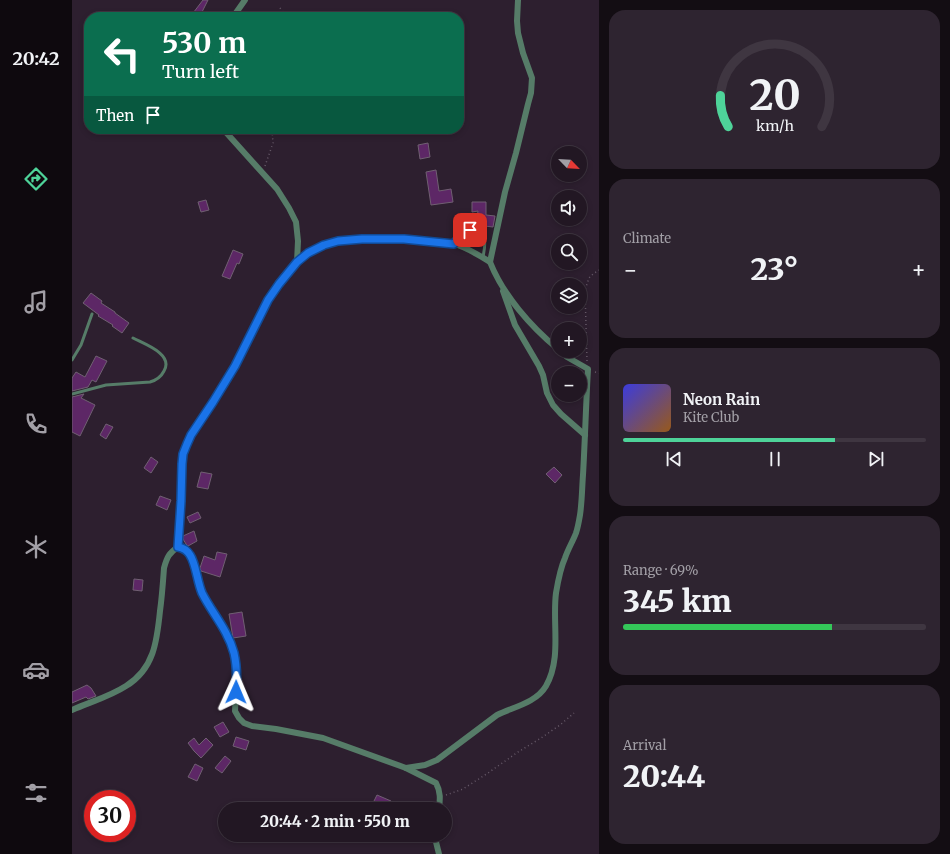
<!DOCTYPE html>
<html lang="en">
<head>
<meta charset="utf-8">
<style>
  body { margin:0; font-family:Merriweather,serif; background:#2e2430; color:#f1f3f6; height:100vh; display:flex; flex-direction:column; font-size:15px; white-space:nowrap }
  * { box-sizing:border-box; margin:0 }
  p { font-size:13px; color:#a29fa6 }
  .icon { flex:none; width:22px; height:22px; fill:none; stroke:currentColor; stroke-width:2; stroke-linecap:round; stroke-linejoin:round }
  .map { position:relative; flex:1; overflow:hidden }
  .drawer { display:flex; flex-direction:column; gap:10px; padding:10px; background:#130d13; width:351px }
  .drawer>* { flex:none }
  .top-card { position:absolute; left:12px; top:12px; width:380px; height:122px; border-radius:16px; box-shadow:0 2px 6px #0003,0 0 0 1px #3f3641; background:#0b6e4f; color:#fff; overflow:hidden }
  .needle { width:26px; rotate:115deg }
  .controls { position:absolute; left:479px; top:146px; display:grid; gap:8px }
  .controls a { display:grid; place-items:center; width:36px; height:36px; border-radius:50%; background:#221723; box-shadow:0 2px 6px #0003,0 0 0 1px #3f3641; font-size:20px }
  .speed { position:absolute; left:12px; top:790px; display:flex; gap:8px; font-size:20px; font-weight:700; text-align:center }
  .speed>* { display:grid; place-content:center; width:52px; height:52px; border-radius:50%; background:#221723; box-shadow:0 2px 6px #0003,0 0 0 1px #3f3641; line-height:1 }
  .speed .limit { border:6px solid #d22; background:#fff; color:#111 }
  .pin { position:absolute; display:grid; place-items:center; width:34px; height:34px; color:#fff; margin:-17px; border-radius:8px; box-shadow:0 2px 6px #0006 }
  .me { position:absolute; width:44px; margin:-22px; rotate:1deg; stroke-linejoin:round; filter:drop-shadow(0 0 3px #0008) }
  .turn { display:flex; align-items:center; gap:14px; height:84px; padding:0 12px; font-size:18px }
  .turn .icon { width:52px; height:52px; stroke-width:2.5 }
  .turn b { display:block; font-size:28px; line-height:34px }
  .then { display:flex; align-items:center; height:38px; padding:0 12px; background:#0003; gap:8px; font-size:15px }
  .big { font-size:30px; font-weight:800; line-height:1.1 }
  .drawer .card { flex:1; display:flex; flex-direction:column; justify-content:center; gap:6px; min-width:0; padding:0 14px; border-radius:16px; background:#2e2430 }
  .drawer .dial { align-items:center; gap:0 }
  .dial svg { height:104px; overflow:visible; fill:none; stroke:#3f3641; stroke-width:7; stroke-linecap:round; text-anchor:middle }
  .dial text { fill:#f1f3f6; stroke:none }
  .song { display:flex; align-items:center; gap:12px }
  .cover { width:48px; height:48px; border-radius:6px; background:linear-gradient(135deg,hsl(240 70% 55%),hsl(30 70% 35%)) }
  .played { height:4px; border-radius:2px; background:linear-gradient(90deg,#4ed399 70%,#3f3641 70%) }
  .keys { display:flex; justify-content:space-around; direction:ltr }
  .heat { display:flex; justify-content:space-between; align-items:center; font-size:22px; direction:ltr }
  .charge { height:6px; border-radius:3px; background:linear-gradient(90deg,#34c759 69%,#3f3641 0) }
  .trip { position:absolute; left:146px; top:802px; width:234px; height:40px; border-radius:20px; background:#221723; box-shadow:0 2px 6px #0003,0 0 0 1px #3f3641; font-weight:800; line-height:40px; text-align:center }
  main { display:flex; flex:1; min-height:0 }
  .menu { display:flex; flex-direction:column; width:72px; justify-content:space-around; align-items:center; background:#0e090e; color:#a29fa6 }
  .menu .icon { width:28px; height:28px }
  .menu .current { color:#4ed399 }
  .menu b { font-size:18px; color:#f1f3f6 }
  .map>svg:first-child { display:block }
  .building { fill:#5d2766; stroke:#705f72 }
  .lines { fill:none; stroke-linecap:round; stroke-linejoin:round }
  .path { stroke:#655867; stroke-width:1.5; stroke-dasharray:1 3; stroke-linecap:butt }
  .service { stroke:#567c68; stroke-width:3 }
  .minor { stroke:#567c68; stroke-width:6 }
  .route-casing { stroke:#114b97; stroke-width:10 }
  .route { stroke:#1a73e8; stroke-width:7 }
</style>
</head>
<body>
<main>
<nav class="menu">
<b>20:42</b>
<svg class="icon current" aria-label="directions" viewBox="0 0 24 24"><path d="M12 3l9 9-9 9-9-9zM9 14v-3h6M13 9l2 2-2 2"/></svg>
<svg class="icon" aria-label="music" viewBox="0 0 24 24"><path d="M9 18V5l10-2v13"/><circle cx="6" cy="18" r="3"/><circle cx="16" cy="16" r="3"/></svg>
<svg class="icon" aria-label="phone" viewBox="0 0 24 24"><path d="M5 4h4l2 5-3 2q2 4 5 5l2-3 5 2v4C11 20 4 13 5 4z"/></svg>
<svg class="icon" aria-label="climate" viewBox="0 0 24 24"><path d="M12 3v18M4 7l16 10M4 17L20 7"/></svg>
<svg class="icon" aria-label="car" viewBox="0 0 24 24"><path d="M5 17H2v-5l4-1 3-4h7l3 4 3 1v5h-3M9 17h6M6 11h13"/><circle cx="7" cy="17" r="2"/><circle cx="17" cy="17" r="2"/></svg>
<svg class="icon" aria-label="filters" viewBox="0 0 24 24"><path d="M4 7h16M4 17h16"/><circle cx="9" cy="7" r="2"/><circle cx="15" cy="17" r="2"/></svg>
</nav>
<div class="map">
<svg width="527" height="854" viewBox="0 0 527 854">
  <rect width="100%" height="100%" fill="#2d1f2f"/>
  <g class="building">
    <polygon points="131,0 136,0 130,12 131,13 128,17 118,17"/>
    <polygon points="356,143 358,157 348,159 346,145"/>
    <polygon points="364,170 367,191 379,189 381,202 359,205 354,172"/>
    <polygon points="134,200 137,210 129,212 126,202"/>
    <polygon points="400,202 414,202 414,215 423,216 421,227 404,225 406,211 400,212"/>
    <polygon points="161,250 171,254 167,264 165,263 158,279 150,276"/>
    <polygon points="19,293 30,301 29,303 43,312 43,313 57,323 50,333 40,326 41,325 26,316 27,315 11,303"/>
    <polygon points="24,356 35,361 24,382 20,380 16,387 0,391 0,378 4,372 13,377"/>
    <polygon points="12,394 9,398 23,405 8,436 0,432 0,397"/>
    <polygon points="34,424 41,427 34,439 28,435"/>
    <polygon points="79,457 86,462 79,473 72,468"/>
    <polygon points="482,467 490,475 483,483 474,474"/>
    <polygon points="129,472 140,474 136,489 125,487"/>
    <polygon points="88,496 99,500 95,510 84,505"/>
    <polygon points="126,512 129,518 118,523 115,517"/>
    <polygon points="122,531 125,541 116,546 114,544 111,539 111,536"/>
    <polygon points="145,552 155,554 148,577 129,571 128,568 132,556 143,560"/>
    <polygon points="62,579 71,580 70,591 61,590"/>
    <polygon points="170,612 174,636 161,638 157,614"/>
    <polygon points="15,685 19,688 24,696 16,699 14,697 0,703 0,692"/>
    <polygon points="151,722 157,732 148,737 142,727"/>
    <polygon points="164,737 177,741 174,750 161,746"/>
    <polygon points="122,738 127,745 134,738 141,745 129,758 122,751 116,743"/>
    <polygon points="153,756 159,761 150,773 143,768"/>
    <polygon points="123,764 131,768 125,781 116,777"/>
    <polygon points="305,795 319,801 316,809 301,803"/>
  </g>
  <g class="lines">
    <g class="path">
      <polyline points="208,8 215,17"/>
      <polyline points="193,166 201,143 200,129"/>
      <polyline points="515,361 513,290 517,278 521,274 527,270"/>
      <polyline points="523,372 527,373"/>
      <polyline points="374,795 391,789 416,773 446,752 469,738 488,725 502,713"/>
    </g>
    <g class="service">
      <path d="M382 244C385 240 388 235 393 232 399 229 409 231 412 238 414 244 412 251 411 257"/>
      <polyline points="0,360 9,345 20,314"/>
      <path d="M0 394 34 385 78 382C85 380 89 377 92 371 102 354 72 344 61 338"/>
    </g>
    <g class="minor">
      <path d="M446 0 445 21 446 33 451 53 460 78 459 93 456 104 444 153 433 192 418 262C431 295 459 327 486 349"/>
      <polyline points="161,17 173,0"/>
      <polyline points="151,129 205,189 217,208 224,222 226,241 225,262"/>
      <polyline points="431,291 443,325 467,366 471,375 475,393 481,405 489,414 513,435"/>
      <path d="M106 547C107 528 108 509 109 490 109 478 108 465 111 453 115 439 124 429 132 417 142 400 152 384 162 367 187 322 207 254 265 241 283 238 302 239 319 239 334 239 348 240 362 242 369 243 376 243 383 244 395 248 407 255 418 262"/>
      <path d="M0 710C18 702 37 697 54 686 82 669 85 641 88 611 90 597 91 582 92 568 95 557 97 553 106 547L111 548 116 551 120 557 130 591 154 633 158 643 164 662 165 672 163 711 167 718 172 723 180 726 204 729 251 738 334 768 364 783C369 792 368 800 367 809"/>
      <path d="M334 768 353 765 365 760 425 715C441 707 464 703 474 686 490 658 480 623 484 593 486 581 488 569 493 558 496 549 501 541 504 533 506 527 507 521 508 515 510 502 510 488 511 475 513 440 514 404 516 369L495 357 488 351"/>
      <polyline points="363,835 363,838 367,854"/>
    </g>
  </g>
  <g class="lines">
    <defs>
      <path id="route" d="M164 692C165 679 165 666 162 653 156 630 140 613 130 593 125 581 124 564 118 555 115 550 112 548 106 547L109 501 110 464 111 454 115 444 119 435 141 402 163 366 196 300 207 284 225 262 236 253 252 245 266 241 290 239H332L382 244C387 237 390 233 398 230"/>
    </defs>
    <use href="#route" class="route-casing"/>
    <use href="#route" class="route"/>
  </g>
</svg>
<div class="controls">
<a><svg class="needle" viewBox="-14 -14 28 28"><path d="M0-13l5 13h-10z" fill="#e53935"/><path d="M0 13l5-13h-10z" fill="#a29fa6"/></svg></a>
<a><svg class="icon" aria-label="sound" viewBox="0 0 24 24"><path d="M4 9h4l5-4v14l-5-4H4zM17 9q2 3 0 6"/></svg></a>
<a><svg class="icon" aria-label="search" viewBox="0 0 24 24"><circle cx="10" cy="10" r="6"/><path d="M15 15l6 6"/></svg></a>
<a><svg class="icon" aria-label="layers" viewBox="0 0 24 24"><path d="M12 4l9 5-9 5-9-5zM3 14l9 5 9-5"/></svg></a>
<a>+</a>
<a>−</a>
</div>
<div class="speed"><div class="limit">30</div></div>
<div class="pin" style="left:398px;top:230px;background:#d93025"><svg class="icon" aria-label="arrive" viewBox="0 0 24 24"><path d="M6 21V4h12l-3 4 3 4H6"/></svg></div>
<svg class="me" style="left:164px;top:692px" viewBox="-20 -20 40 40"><path d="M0-17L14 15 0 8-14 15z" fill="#1a73e8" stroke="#fff" stroke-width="4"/></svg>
<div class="trip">20:44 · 2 min · 550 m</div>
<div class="top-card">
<div class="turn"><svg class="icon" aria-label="left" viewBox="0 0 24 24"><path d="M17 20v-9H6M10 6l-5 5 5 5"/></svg><div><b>530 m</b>Turn left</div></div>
<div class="then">Then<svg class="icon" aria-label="arrive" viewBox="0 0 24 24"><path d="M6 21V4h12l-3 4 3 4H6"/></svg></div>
</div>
</div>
<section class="drawer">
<div class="card dial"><svg viewBox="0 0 100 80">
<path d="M14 69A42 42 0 1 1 86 69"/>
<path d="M14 69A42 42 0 0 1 8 45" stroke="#4ed399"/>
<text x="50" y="56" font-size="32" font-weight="700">20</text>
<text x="50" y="72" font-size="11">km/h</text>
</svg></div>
<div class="card"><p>Climate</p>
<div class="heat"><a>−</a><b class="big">23°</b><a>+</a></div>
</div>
<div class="card">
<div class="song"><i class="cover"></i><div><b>Neon Rain</b><p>Kite Club</p></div></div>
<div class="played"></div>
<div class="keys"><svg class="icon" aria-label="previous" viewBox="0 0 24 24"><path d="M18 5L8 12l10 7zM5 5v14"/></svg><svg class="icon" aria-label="pause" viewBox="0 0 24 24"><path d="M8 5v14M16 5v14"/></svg><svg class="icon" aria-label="next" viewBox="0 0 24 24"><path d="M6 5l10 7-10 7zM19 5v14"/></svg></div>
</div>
<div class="card"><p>Range · 69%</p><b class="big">345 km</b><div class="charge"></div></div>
<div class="card"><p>Arrival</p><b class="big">20:44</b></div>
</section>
</main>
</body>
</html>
